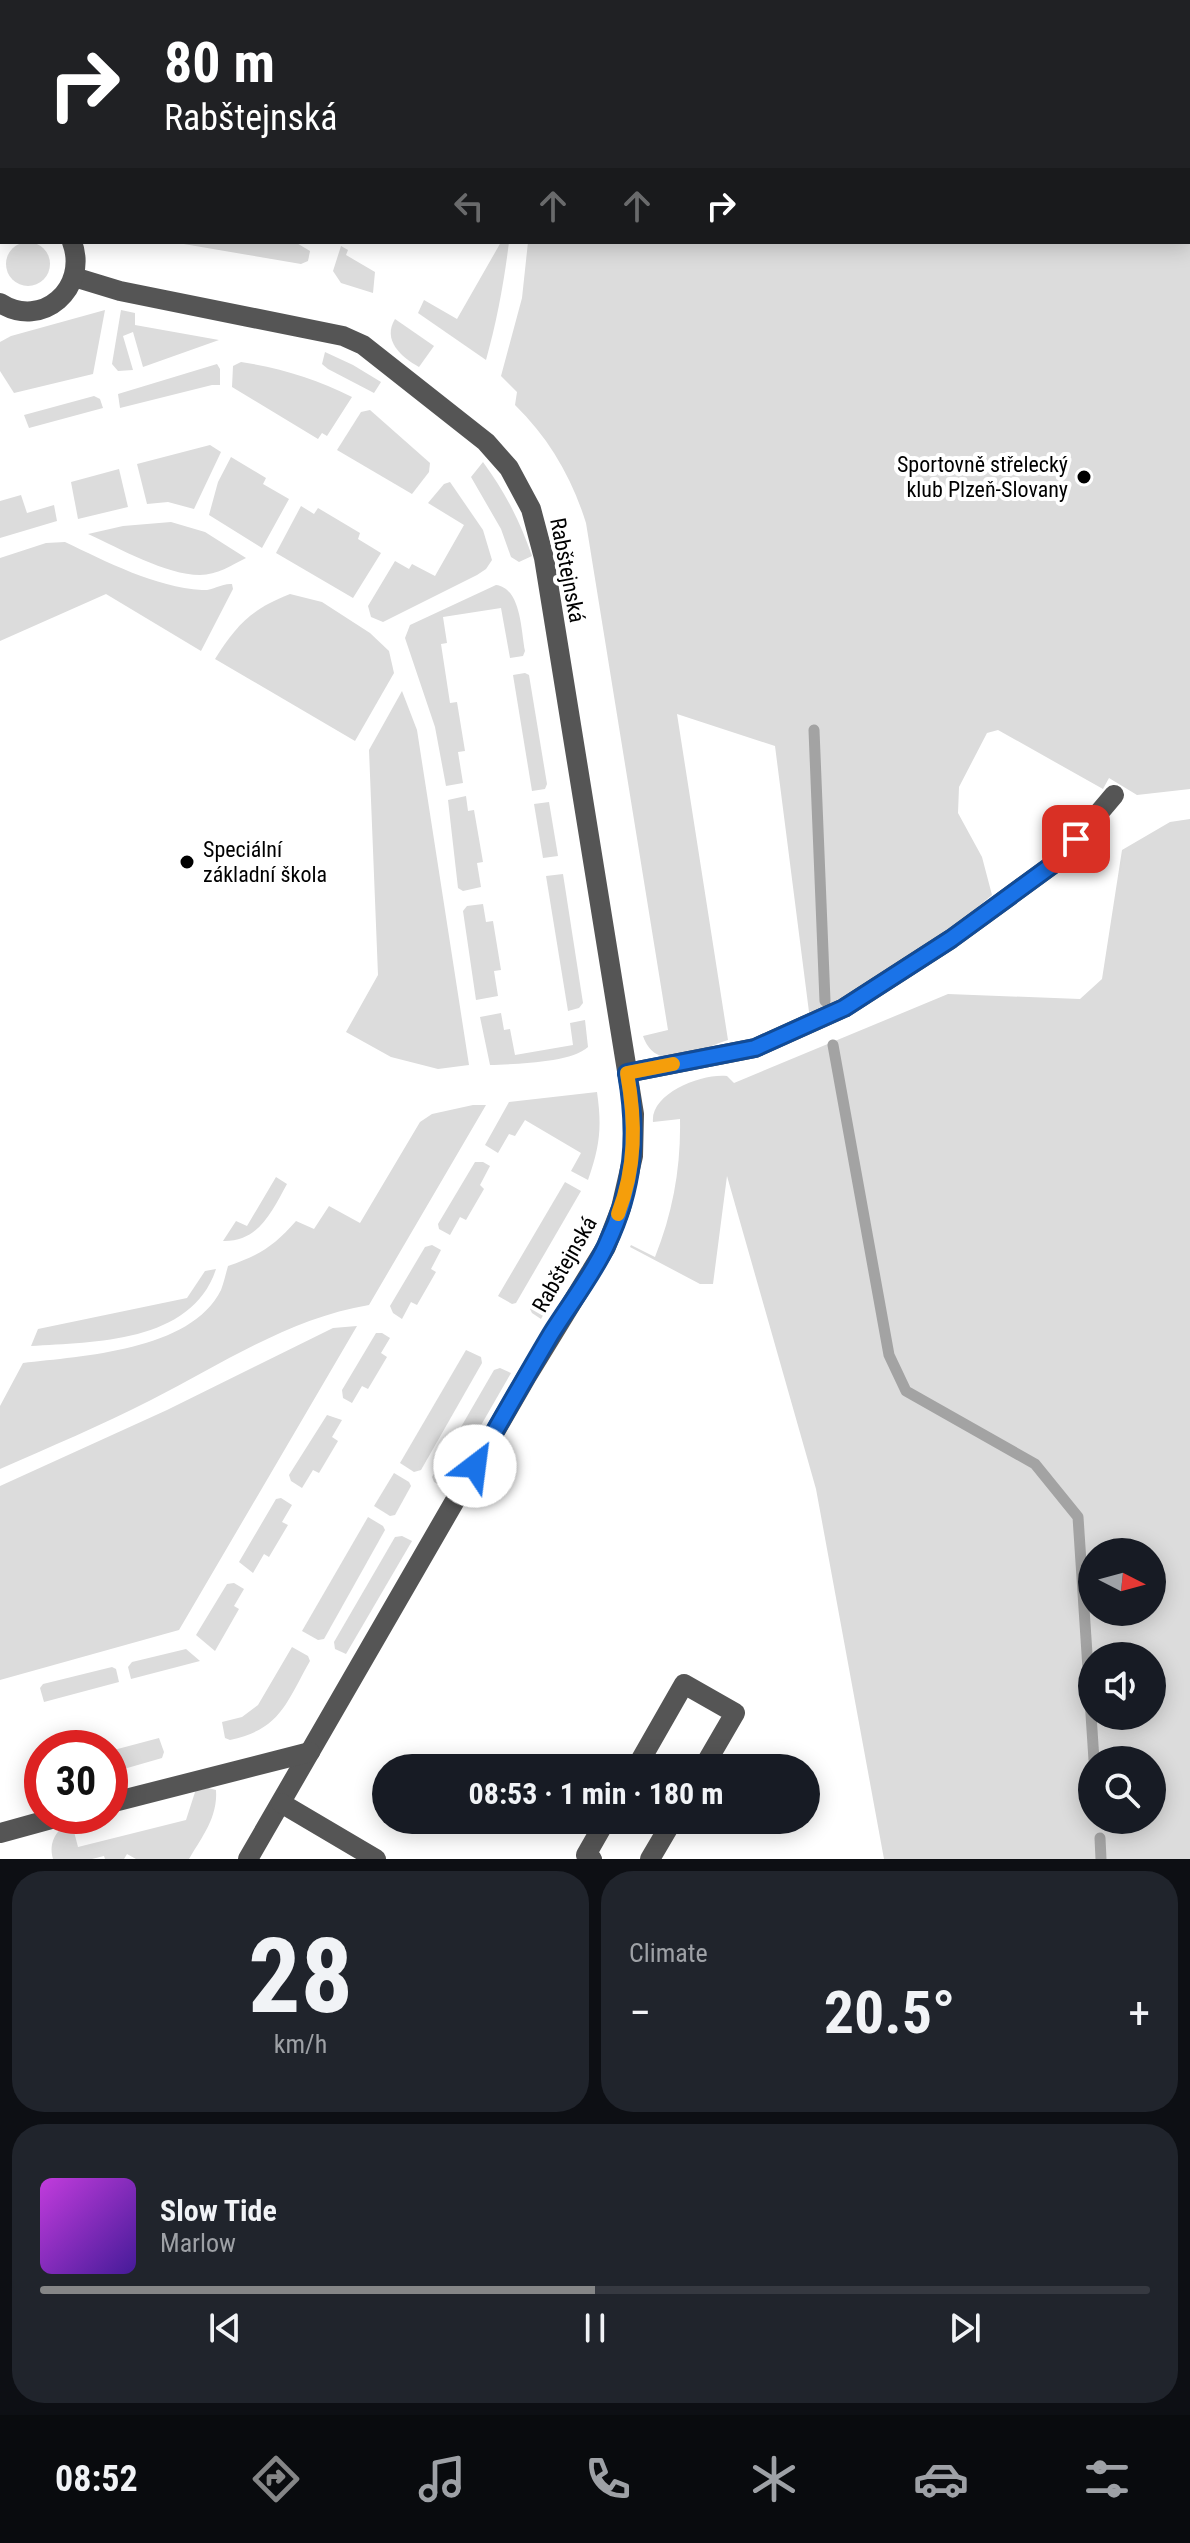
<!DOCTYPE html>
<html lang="en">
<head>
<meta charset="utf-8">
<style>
  body { margin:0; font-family:"Roboto Condensed",sans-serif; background:#20242c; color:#f1f3f6; height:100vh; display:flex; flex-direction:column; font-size:30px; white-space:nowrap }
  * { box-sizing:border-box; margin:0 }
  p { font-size:26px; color:#9ea1a6 }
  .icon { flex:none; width:44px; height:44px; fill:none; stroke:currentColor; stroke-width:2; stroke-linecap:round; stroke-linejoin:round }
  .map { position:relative; height:1859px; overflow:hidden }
  .side { display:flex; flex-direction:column; gap:12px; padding:12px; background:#0d0f14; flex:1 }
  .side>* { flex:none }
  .banner { position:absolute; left:0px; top:0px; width:1190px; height:244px; box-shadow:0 4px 20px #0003; background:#202124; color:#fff; overflow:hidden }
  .needle { width:52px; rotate:96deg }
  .tools { position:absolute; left:1078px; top:1538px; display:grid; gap:16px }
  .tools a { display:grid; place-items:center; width:88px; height:88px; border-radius:50%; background:#171b24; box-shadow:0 4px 20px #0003; font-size:40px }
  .speed { position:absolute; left:24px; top:1730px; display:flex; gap:16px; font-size:40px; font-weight:700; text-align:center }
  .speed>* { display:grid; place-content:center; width:104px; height:104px; border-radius:50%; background:#171b24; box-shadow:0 4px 20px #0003; line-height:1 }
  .speed .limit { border:12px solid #d22; background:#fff; color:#111 }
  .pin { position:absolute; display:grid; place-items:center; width:68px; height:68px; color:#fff; margin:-34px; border-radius:16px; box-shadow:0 4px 12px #0006 }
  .me { position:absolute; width:88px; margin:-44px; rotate:30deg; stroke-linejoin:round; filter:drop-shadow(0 0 6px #0008) }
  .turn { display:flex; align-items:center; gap:28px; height:168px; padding:0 32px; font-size:36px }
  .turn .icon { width:104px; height:104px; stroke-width:2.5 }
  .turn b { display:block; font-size:56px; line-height:68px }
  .lanes { display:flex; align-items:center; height:76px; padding:0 32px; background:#0003; justify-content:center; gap:40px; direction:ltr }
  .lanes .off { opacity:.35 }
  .big { font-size:60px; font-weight:700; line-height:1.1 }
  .side .widget { flex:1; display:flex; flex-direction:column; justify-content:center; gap:12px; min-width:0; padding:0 28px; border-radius:32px; background:#20242c }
  .side .dial { align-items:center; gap:0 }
  .dial b { font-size:104px; line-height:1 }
  .song { display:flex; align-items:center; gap:24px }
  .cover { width:96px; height:96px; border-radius:12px; background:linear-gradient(135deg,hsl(290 70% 55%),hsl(260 70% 35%)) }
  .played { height:8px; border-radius:4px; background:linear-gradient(90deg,#858687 50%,#363941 50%) }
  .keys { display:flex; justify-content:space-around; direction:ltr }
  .heat { display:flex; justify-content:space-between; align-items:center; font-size:44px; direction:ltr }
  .side .tiles { flex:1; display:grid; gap:12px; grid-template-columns:1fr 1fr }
  .widget:last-child { grid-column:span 2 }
  .trip { position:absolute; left:372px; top:1754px; width:448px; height:80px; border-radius:40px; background:#171b24; box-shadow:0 4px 20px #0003; font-weight:700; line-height:80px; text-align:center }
  .menu { display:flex; height:128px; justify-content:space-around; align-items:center; background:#090b0e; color:#9ea1a6 }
  .menu .icon { width:56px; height:56px }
  .menu .on { color:#858687 }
  .menu b { font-size:36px; color:#f1f3f6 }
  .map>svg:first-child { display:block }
  .green { fill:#dcdcdc; fill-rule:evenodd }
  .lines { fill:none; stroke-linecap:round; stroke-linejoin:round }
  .stream { stroke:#a3a3a3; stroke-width:11 }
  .minor { stroke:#555; stroke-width:20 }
  .route-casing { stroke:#114b97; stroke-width:20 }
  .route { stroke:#1a73e8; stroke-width:14 }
  .slow { stroke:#f59e0b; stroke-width:14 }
  .poi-dot { fill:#000; stroke:#fff; stroke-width:3 }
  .labels { text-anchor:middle; stroke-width:8; stroke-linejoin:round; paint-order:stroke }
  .poi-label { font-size:22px; fill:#000; stroke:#fff; text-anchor:end }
  .street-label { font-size:22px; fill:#000; stroke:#fff }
</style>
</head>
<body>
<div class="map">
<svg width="1190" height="1859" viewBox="0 0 1190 1859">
  <rect width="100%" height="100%" fill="#fff"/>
  <g class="green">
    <path d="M357 0H1190V789L1137 795 1109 778 1103 789 998 730 987 733 959 787 958 813 982 857 992 895 967 916 839 1005 809 1012 775 746 677 714 728 1040C699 1049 657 1076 643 1036L668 1030 586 523C572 478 549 438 515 405L517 392 501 376 522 298 528 242H1188V2Z"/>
    <circle cx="28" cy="264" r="22"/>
    <polygon points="172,242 295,242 310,251 308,261 301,264"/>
    <path d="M501 242H509C504 282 497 321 486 360L418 313 424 300 457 319Z"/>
    <polygon points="341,246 348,250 346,255 375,272 373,293 341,283 333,271"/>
    <polygon points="105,310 93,374 14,393 0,371 0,342 11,336"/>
    <polygon points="121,310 135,313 135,325 219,340 143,367 133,332 123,336 133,370 118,371 112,364"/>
    <path d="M395 319 434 346 419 367C401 357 382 340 395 319Z"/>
    <polygon points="325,352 353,365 381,382 374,393 328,369 322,364"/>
    <path d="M241 362C281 368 316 379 352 397L327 436 322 433 318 439 232 387 233 366Z"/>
    <polygon points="217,364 220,369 220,385 212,385 120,408 118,394"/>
    <polygon points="94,396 100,399 103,408 29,428 24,415"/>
    <polygon points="370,410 430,463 429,472 412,494 337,450 361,412"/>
    <polygon points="210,445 221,452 194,509 168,502 147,504 137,464"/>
    <polygon points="231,457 266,478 263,484 289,499 262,548 209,515 218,482"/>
    <path d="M483 462C505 492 520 521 532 556L519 562 511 557 501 529 471 477Z"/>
    <polygon points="119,469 128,507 78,519 71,482"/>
    <polygon points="450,482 483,530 492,560 486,569 477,575 383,622 371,617 368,606 395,561 409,569 412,564 435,576 464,525 428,503 444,484"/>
    <polygon points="21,495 27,513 54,505 57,521 0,538 0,501"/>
    <polygon points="301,506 314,514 318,508 360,533 358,539 381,553 353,598 276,553"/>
    <path d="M171 522 205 532 246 558C232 565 217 575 200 575 166 575 119 548 88 534L123 526Z"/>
    <path d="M65 542C107 562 155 587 202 590 212 591 222 583 232 584L233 589 201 651 106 594 0 641V558L46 543Z"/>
    <path d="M496 585C521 588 521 630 525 651L523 656 510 658 501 608 443 617 447 643 441 644 450 703 457 702 465 751 458 752 463 783 446 786 435 727 405 638 410 625Z"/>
    <path d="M290 594 322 602 370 633 389 651 394 673 355 741 215 659C237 624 252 609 290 594Z"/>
    <polygon points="525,673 529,675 547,784 545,789 532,791 513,675"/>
    <polygon points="402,691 417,730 469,1065 438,1069 391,1057 346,1032 378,975 369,750"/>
    <polygon points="466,796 468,811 474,810 483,862 477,863 481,887 463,891 458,888 448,800"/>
    <polygon points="549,802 558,856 543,858 534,804"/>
    <path d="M1190 819V1859H884L816 1489 727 1176 713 1284H700L630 1247 631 1245 655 1257C673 1212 681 1167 680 1119L653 1122C650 1093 703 1073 727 1076L734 1083 948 994 1080 999 1102 979 1122 850 1170 822ZM1092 1552H1152V1612H1092ZM1092 1656H1152V1716H1092ZM1092 1760H1152V1820H1092Z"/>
    <polygon points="563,874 583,1003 579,1008 568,1011 546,876"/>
    <polygon points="483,904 486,922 493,921 501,970 494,971 498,996 476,1000 463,911 467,906"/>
    <path d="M501 1013 504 1030 510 1029 515 1055 573 1045 570 1023 585 1020 588 1047C571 1063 514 1064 490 1065L480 1017Z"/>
    <path d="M597 1092C602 1127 600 1146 588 1180L571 1171 581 1153 525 1120 515 1136 509 1134 498 1153 485 1145 509 1102Z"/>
    <path d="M473 1105H486L369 1305C290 1318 222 1364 151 1400 102 1425 50 1447 0 1469V1406L23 1363C81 1356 191 1351 221 1290 224 1282 226 1273 228 1266 260 1255 274 1246 296 1221L314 1229 329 1206 360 1223 420 1122 432 1114Z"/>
    <polygon points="483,1162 490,1166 480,1185 484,1189 466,1220 460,1217 450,1235 439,1229 438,1224 475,1162"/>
    <path d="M276 1177 287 1184C272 1211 259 1242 223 1241L236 1221 247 1226Z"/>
    <polygon points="565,1182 581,1191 516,1303 512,1304 498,1296"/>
    <polygon points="575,1239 583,1243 541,1319 532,1313 530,1309 569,1242"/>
    <polygon points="432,1245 441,1250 431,1269 436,1272 417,1305 411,1302 402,1319 393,1313 390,1306 425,1247"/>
    <path d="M216 1269C192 1343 94 1342 31 1346L38 1329 187 1298 205 1271Z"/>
    <polygon points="357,1326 179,1630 0,1680 0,1486 167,1410 333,1328"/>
    <polygon points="376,1333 382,1333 390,1338 381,1353 387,1357 368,1389 362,1386 352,1403 343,1398 342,1390"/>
    <polygon points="466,1350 481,1357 482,1363 421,1470 414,1472 400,1463"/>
    <polygon points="500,1368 511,1373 445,1488 434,1482 432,1477 494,1370"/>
    <polygon points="327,1415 342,1420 332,1437 338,1441 319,1473 313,1470 302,1488 291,1481 289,1475"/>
    <polygon points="394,1473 409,1482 411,1486 395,1515 390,1516 374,1506"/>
    <polygon points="281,1498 292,1505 282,1522 288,1525 269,1557 264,1554 253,1573 239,1562 276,1499"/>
    <polygon points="368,1517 383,1526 385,1530 324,1639 318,1640 302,1631"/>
    <polygon points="402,1536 412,1541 346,1654 335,1649 334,1642 395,1537"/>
    <polygon points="234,1583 244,1589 234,1606 239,1609 215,1651 196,1635 227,1584"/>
    <path d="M292 1647 308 1656 310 1661C286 1703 281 1729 230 1740L225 1738 222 1722 242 1717 258 1705Z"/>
    <polygon points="186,1649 200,1661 131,1679 128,1667 132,1662"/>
    <polygon points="112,1667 116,1669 119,1682 44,1702 40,1688 43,1684"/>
    <polygon points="159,1738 164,1752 162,1758 110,1773 110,1751"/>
    <path d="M204 1787 216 1790C218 1817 202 1837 189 1859H136L127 1854 124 1859H105L104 1856 92 1859H53C48 1841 57 1830 71 1820L78 1847 186 1820 196 1789Z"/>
  </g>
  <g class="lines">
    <g class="stream">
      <polyline points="814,730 825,1001"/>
      <polyline points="833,1045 889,1355 906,1391 1035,1464 1078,1517 1094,1760"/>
      <polyline points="1100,1838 1101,1859"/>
    </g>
    <g class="minor">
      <polyline points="0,224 2,223"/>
      <polyline points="74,277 120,291 343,336 363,345 486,442 509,468 531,509 544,558 634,1114 633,1156 621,1208 606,1247 527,1376 248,1859"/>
      <path d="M0 303C42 330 89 288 72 242"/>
      <polyline points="627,1073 755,1048 844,1008 951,939 1059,860 1114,795"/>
      <polyline points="636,1768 684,1684 735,1713 703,1768"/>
      <polyline points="110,1803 310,1752"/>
      <polyline points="281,1803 376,1859"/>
      <polyline points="0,1833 62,1816"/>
      <polyline points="592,1859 586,1855 606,1820"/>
      <polyline points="650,1859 673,1820"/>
    </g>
  </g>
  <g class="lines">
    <defs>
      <path id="route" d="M475 1466C500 1422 525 1378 551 1334 569 1305 592 1276 606 1246 634 1188 638 1136 627 1073L755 1048 844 1008 951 939 1059 860 1076 839"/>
    </defs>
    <use href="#route" class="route-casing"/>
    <use href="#route" class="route"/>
    <path class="slow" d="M618 1214C636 1167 636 1122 627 1073L673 1064"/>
  </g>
  <g class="poi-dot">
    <circle cx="1084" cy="477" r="8"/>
    <circle cx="187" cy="862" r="8"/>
  </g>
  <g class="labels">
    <g class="poi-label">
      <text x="1068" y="472">Sportovně střelecký<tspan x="1068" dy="25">klub Plzeň-Slovany</tspan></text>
      <text x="203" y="857" text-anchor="start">Speciální<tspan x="203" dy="25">základní škola</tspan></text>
    </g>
    <g class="street-label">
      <text transform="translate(568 570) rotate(79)" y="8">Rabštejnská</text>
      <text transform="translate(564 1264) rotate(-60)" y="8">Rabštejnská</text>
    </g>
  </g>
</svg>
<div class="tools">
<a><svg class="needle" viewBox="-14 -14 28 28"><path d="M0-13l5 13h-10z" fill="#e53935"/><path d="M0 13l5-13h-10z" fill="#9ea1a6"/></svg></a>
<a><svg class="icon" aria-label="sound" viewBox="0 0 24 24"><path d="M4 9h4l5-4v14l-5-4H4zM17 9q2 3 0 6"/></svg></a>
<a><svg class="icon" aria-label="search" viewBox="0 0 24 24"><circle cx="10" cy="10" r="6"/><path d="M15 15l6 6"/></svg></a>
</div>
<div class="speed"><div class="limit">30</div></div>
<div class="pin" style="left:1076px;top:839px;background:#d93025"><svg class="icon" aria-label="arrive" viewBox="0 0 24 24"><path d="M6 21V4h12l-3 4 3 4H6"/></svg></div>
<svg class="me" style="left:475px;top:1466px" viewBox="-20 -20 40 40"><circle r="19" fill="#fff"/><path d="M0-13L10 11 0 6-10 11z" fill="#1a73e8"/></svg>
<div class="trip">08:53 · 1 min · 180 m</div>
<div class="banner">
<div class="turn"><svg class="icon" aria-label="right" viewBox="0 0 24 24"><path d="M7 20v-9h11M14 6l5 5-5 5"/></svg><div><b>80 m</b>Rabštejnská</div></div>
<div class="lanes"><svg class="icon off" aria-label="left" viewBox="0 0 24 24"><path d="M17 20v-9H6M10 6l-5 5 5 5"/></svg><svg class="icon off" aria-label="ahead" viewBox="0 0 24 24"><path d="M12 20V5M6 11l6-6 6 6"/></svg><svg class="icon off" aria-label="ahead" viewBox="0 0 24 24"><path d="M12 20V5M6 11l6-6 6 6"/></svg><svg class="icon" aria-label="right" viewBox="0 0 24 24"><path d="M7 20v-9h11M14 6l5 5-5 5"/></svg></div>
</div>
</div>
<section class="side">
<div class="tiles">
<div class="widget dial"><b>28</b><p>km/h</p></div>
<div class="widget"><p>Climate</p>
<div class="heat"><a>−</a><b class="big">20.5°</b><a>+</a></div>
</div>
<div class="widget">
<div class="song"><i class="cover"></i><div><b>Slow Tide</b><p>Marlow</p></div></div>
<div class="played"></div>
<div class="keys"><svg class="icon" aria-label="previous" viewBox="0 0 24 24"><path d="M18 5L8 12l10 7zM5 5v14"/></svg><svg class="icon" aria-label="pause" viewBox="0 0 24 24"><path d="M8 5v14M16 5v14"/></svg><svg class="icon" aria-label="next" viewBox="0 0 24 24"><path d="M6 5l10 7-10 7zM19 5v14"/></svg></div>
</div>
</div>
</section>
<nav class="menu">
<b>08:52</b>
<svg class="icon on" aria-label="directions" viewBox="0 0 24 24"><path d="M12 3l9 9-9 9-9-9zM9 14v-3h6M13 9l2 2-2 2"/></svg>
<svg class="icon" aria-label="music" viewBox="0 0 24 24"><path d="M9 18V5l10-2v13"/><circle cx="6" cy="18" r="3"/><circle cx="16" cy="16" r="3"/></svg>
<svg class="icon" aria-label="phone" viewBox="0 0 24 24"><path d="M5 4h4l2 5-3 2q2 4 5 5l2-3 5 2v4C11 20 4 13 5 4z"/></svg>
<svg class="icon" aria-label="climate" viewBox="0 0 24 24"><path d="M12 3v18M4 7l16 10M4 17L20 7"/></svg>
<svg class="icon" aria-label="car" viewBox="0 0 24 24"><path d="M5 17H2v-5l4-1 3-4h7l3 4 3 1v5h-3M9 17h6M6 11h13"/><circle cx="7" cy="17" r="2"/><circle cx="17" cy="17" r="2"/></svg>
<svg class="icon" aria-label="filters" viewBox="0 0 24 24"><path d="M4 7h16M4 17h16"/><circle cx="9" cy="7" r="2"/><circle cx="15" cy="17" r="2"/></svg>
</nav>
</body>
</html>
